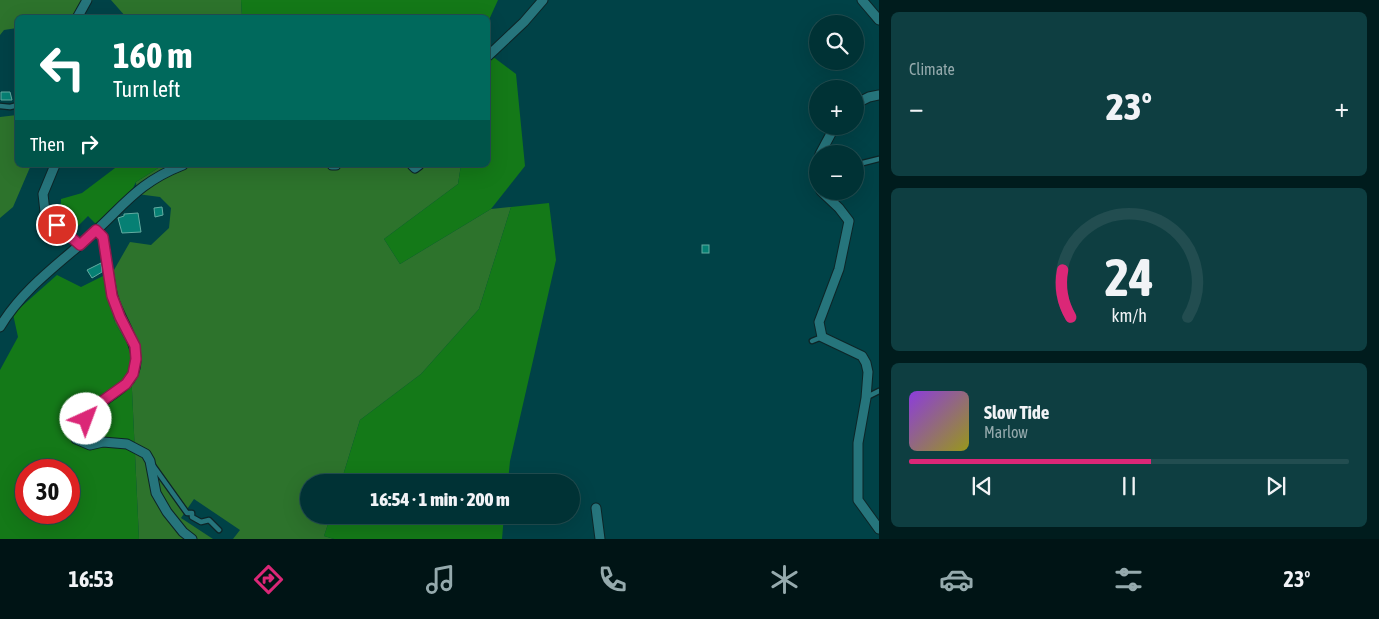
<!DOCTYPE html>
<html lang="en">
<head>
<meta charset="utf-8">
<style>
  body { margin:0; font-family:"Asap Condensed",sans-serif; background:#0e3e41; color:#f1f3f6; height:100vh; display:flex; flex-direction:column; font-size:19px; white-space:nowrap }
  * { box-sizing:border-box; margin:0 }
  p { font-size:16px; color:#95aaad }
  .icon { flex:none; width:28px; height:28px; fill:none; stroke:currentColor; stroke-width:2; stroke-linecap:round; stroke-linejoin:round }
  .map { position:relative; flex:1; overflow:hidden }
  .sheet { display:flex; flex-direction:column; gap:12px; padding:12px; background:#001c1d; width:500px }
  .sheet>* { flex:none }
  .hud { position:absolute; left:15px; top:15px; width:475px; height:152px; border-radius:8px; box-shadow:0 5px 20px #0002,0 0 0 1px #224d50; background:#00695c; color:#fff; overflow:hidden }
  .buttons { position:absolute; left:809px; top:15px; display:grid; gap:10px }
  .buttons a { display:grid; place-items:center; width:55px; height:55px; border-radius:50%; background:#003235; box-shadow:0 5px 20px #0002,0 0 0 1px #224d50; font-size:25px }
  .speed { position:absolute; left:15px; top:459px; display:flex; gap:10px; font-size:25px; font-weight:700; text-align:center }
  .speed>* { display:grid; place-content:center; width:65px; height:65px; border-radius:50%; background:#003235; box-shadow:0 5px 20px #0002,0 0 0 1px #224d50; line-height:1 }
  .speed .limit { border:8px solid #d22; background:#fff; color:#111 }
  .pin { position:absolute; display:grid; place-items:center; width:42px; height:42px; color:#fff; margin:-21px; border:2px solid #fff; border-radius:50%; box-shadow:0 1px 5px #0007 }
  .me { position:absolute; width:55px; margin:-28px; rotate:43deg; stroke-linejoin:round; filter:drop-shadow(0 0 4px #0008) }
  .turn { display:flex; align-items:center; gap:18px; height:105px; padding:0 15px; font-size:22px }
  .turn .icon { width:65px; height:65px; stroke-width:2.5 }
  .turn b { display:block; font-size:35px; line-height:42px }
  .then { display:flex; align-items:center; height:48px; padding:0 15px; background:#0003; gap:10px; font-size:19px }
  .big { font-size:38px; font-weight:800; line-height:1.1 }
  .sheet .tile { flex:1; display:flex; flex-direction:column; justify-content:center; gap:8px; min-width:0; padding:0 18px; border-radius:8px; background:#0e3e41 }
  .sheet .dial { align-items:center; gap:0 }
  .dial svg { height:130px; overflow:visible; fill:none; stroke:#224d50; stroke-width:7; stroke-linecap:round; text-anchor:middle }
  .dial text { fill:#f1f3f6; stroke:none }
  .song { display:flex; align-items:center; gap:15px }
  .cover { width:60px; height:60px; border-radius:8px; background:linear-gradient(135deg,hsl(270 70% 55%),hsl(60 70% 35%)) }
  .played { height:5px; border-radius:2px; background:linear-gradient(90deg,#db2777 55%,#224d50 55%) }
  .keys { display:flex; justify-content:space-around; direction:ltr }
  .heat { display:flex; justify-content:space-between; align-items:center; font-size:28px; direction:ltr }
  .trip { position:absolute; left:300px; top:474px; width:280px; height:50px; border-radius:25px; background:#003235; box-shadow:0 5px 20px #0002,0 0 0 1px #224d50; font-weight:800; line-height:50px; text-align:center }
  .dock { display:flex; height:80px; justify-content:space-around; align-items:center; background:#001415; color:#95aaad }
  .dock .icon { width:35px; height:35px }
  .dock .selected { color:#db2777 }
  .dock b { font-size:22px; color:#f1f3f6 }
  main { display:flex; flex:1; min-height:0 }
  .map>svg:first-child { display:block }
  .green { fill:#2d732c }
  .forest { fill:#147918; fill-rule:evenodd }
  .building { fill:#068074; stroke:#63aca1 }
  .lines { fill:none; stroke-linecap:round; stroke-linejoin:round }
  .lane-casing { stroke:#0d2527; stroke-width:7 }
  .street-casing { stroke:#0d2527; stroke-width:11 }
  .lane { stroke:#26757c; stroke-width:4.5 }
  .street { stroke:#26757c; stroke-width:9 }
  .route-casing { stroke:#8e194d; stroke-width:12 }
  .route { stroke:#db2777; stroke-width:9 }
</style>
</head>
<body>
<main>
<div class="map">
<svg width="879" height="539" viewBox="0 0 879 539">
  <rect width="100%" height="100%" fill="#004247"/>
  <g class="green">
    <polygon points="0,0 93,0 74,17 18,18 17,28 4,30 0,35"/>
    <polygon points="111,0 241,0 242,17 126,17"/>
    <polygon points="17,115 18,165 31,165 13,207 0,218 0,117"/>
    <polygon points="163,165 461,165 458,184 384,239 400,264 491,209 511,207 479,309 421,374 360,420 341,482 309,482 309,515 331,515 324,536 334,539 233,539 240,530 194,499 181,518 213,539 139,539 130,348 115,323 103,276 114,270 130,242 151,245 169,228 171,208 160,197 137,194 136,182"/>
  </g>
  <g class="forest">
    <polygon points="241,0 498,0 488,22 488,18 242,17"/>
    <polygon points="488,53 516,74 525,166 491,209 400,264 384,239 458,184 461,165 488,165"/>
    <polygon points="119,165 163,165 136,182 133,188 97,225 88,216 71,233 60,220 61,199 82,193"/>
    <polygon points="549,203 556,260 510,461 508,482 341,482 360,420 421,374 479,309 511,207"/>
    <path d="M57 275 81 287 103 276 115 323 130 348 139 539H0V370L18 337 13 314ZM26 470H69V512H26Z"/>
    <polygon points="331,515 504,515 502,539 334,539 324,536"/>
  </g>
  <g class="building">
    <polygon points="1,92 10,92 12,100 1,100"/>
    <polygon points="162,207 163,215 155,217 154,208"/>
    <polygon points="138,213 141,232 122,233 118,218 124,216 124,214"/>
    <rect x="702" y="245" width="7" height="8"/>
    <polygon points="101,263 102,272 92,278 87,270"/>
  </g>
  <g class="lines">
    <defs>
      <g id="lane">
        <polyline points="0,106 10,107 18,105"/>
        <polyline points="855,165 879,159"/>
        <polyline points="812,341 822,337"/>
        <polyline points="867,397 879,391"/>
        <polyline points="152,464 187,513 192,513 192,517 201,522 209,520 219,530"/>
      </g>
      <g id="street">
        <polyline points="862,0 879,20"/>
        <polyline points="77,18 87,0"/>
        <polyline points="488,56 524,22 543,0"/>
        <polyline points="855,104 869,97 879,95"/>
        <polyline points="820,154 835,126"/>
        <polyline points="55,165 43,194 45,212 80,245"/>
        <polyline points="332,165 336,165"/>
        <polyline points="412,165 415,168 419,165"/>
        <polyline points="818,165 818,177"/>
        <polyline points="821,191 839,208 849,221 839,269 819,322 822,337 862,356 866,363 868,372 866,398 858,443 858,500 879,529"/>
        <path d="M96 230 103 237C107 256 108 278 113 297 120 323 153 359 125 385 107 401 80 412 76 439L90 445 103 442 127 444 146 454 150 461 156 493 167 512 183 532 192 539"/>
        <path d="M0 327C22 290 57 265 89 237 124 206 137 183 183 165"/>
        <polyline points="596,508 600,539"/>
      </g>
    </defs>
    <use href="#lane" class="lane-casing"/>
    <use href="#street" class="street-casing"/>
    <use href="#lane" class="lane"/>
    <use href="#street" class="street"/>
  </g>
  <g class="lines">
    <defs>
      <polyline id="route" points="57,225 80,245 96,230 103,237 112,296 120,317 135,346 136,359 133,374 126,384 94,407 86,419"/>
    </defs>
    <use href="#route" class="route-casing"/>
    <use href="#route" class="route"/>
  </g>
</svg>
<div class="buttons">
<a><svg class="icon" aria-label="search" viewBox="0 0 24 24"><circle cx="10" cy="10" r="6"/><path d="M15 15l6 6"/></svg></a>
<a>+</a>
<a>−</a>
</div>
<div class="speed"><div class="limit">30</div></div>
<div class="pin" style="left:57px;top:225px;background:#d93025"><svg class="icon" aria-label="arrive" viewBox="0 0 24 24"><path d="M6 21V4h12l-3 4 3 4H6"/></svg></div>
<svg class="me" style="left:86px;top:419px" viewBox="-20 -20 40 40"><circle r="19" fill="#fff"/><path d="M0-13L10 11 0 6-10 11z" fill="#db2777"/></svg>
<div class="trip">16:54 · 1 min · 200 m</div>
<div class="hud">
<div class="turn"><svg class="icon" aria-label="left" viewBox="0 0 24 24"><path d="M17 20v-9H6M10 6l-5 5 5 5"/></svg><div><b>160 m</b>Turn left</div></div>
<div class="then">Then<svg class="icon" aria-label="right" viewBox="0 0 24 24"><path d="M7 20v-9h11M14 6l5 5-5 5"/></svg></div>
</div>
</div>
<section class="sheet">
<div class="tile"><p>Climate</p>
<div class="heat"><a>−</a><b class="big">23°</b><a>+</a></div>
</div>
<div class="tile dial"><svg viewBox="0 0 100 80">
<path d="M14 69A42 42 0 1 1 86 69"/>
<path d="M14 69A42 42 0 0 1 9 40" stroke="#db2777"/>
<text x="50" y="56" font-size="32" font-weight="700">24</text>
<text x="50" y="72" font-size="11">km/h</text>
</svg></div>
<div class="tile">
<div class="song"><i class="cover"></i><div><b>Slow Tide</b><p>Marlow</p></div></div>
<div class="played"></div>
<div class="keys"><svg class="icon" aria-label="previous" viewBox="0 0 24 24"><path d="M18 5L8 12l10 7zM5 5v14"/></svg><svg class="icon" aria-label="pause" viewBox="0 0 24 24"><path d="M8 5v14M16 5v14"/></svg><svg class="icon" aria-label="next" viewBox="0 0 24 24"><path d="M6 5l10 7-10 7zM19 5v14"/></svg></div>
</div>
</section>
</main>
<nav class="dock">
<b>16:53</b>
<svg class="icon selected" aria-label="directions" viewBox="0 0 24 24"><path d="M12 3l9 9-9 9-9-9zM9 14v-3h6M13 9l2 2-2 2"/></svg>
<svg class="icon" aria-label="music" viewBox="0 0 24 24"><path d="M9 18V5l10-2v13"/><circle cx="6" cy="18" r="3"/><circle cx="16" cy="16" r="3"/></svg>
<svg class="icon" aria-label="phone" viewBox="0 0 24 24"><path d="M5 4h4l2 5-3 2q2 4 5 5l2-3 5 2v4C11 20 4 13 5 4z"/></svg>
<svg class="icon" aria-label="climate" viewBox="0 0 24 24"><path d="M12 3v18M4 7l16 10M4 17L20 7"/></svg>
<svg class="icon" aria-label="car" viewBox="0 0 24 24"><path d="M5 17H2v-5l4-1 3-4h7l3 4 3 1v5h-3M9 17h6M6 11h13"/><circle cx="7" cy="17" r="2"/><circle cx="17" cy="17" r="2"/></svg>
<svg class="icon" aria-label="filters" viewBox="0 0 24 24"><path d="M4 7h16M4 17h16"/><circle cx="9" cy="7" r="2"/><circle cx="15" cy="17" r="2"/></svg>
<b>23°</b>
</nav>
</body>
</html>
